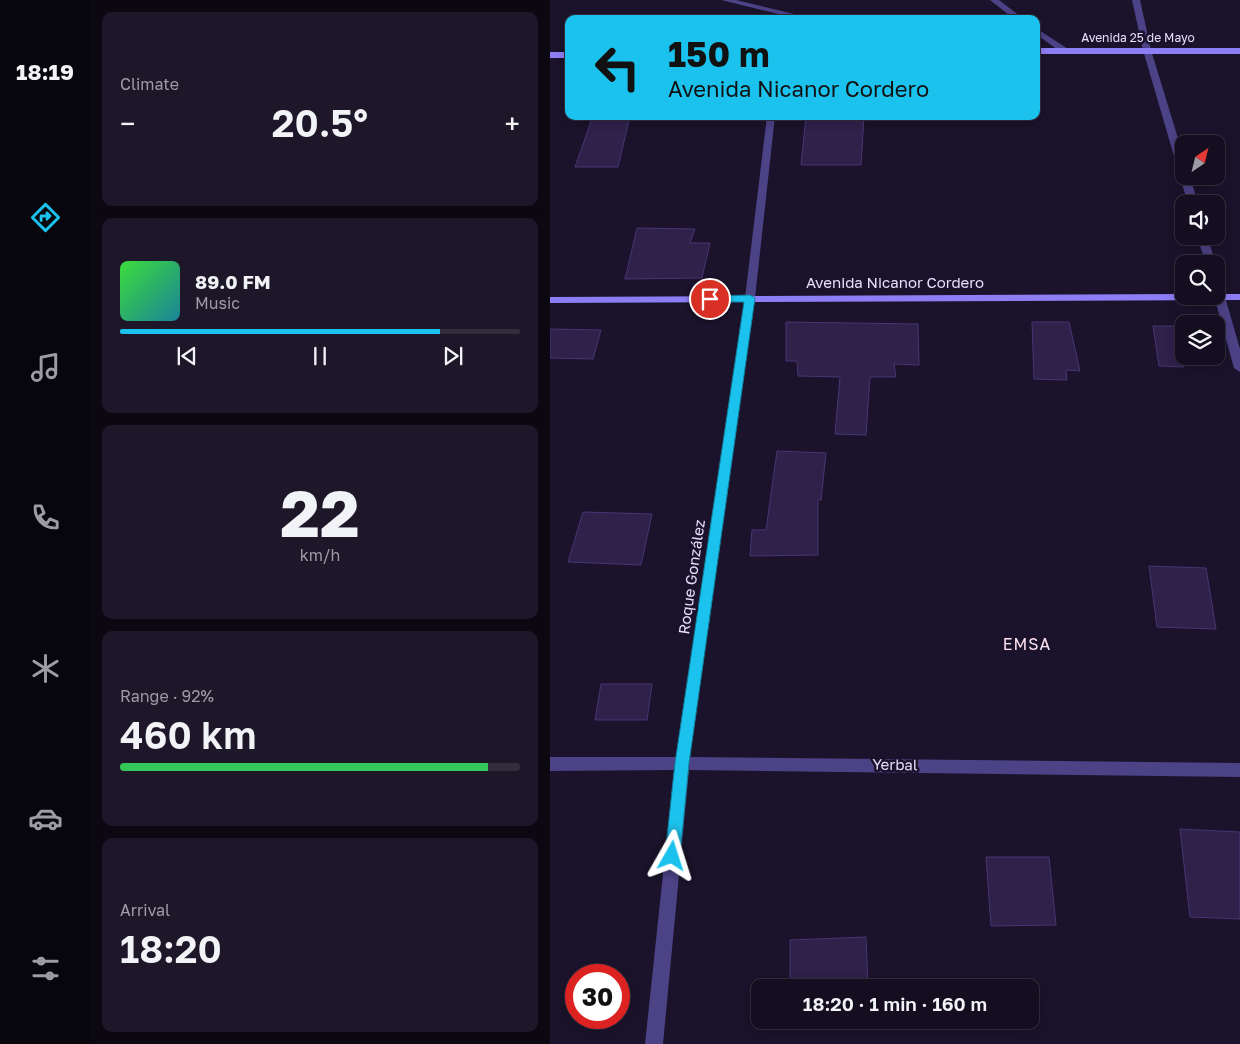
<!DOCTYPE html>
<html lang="en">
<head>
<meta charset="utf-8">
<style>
  body { margin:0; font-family:"Golos Text",sans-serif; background:#1d1729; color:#f1f3f6; height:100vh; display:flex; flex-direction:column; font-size:19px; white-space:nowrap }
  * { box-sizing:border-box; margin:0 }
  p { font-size:16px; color:#9d9ca5 }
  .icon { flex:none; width:28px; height:28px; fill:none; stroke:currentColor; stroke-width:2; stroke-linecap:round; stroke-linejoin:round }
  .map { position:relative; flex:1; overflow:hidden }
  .drawer { display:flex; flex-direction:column; gap:12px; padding:12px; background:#0b0812; width:460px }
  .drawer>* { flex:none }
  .top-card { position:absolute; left:15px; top:15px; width:475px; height:105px; border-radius:10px; box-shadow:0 2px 12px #0003,0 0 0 1px #332e3e; background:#1bc2ed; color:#111; overflow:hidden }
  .needle { width:32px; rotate:35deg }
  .fabs { position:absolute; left:625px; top:135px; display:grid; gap:10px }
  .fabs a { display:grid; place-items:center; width:50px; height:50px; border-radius:10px; background:#140e20; box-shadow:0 2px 12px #0003,0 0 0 1px #332e3e; font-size:25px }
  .speed { position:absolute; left:15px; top:964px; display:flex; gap:10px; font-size:25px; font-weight:700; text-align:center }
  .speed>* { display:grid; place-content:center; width:65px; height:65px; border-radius:50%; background:#140e20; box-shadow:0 2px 12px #0003,0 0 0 1px #332e3e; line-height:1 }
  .speed .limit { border:8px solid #d22; background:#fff; color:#111 }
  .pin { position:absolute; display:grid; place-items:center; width:42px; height:42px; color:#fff; margin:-21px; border:2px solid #fff; border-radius:50%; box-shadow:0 1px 5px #0007 }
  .me { position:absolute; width:55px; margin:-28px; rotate:6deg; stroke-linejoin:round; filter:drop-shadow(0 0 4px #0008) }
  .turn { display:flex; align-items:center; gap:18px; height:105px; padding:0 20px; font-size:22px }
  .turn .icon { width:65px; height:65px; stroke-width:2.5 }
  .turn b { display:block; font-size:35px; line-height:42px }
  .big { font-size:38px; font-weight:600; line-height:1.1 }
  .drawer .widget { flex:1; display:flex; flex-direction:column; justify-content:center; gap:8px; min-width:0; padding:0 18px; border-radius:10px; background:#1d1729 }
  .drawer .dial { align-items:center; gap:0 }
  .dial b { font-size:65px; line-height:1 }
  .song { display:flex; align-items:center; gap:15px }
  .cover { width:60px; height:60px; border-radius:8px; background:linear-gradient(135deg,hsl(120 70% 55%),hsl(190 70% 35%)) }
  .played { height:5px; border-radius:2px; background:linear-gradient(90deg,#1bc2ed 80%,#332e3e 80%) }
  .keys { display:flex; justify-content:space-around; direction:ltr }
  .heat { display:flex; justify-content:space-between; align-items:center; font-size:28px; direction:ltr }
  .charge { height:8px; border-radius:4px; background:linear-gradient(90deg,#34c759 92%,#332e3e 0) }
  .trip { position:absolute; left:201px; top:979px; width:288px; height:50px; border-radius:10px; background:#140e20; box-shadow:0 2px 12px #0003,0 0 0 1px #332e3e; font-weight:600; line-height:50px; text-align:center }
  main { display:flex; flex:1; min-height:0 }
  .tab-bar { display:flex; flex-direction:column; width:90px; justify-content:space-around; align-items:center; background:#08060d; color:#9d9ca5 }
  .tab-bar .icon { width:35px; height:35px }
  .tab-bar .active { color:#1bc2ed }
  .tab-bar b { font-size:22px; color:#f1f3f6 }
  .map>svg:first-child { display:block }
  .building { fill:#2e214a; stroke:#483574 }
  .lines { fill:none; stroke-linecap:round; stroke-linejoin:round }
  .minor { fill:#4c4286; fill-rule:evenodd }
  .secondary { fill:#8e7ef5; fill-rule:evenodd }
  .route { fill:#1bc2ed; stroke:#127e9a }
  .labels { text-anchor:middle; stroke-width:5; stroke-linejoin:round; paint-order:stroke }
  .far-street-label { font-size:12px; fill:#e6dffd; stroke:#1a132b }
  .street-label { font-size:15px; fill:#e6dffd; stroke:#1a132b }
  .neighbourhood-label { font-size:16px; letter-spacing:1px; fill:#fde1f0; stroke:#1a132b }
</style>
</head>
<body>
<main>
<nav class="tab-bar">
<b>18:19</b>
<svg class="icon active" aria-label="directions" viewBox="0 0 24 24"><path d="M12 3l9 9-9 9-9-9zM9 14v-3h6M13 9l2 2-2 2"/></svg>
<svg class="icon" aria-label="music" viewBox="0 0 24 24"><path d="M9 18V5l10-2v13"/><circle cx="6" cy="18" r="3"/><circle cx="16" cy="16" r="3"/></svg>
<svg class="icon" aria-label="phone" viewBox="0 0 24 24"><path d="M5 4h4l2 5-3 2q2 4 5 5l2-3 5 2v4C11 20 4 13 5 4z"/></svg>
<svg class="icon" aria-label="climate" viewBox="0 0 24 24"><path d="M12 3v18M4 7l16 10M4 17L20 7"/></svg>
<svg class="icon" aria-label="car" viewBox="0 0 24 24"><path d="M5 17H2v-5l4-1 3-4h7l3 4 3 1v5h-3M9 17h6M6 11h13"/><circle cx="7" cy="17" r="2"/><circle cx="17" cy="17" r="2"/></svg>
<svg class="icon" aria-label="filters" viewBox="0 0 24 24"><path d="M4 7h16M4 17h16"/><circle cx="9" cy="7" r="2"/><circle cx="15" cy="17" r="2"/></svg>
</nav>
<section class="drawer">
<div class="widget"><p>Climate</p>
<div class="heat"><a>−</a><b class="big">20.5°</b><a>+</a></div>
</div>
<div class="widget">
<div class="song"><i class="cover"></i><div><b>89.0 FM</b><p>Music</p></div></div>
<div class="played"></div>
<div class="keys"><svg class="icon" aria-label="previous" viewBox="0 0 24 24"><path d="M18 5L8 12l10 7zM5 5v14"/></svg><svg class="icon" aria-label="pause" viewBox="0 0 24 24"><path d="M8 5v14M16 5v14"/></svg><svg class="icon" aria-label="next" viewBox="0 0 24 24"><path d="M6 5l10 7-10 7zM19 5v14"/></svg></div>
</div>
<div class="widget dial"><b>22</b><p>km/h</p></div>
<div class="widget"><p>Range · 92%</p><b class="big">460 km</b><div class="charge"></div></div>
<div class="widget"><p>Arrival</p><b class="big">18:20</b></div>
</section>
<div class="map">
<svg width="690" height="1044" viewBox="0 0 690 1044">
  <rect width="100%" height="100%" fill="#1a132b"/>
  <g class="building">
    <polygon points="43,116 80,116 68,167 25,167"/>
    <polygon points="256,116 314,116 311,165 251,165"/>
    <polygon points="87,228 145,229 140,243 160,243 152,278 75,279"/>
    <polygon points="236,322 368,324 369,365 344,364 346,377 320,377 316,435 285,434 290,377 248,376 247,361 236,361"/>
    <polygon points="482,322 519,322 530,371 516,370 517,380 484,379"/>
    <polygon points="603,326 634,326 634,367 609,366"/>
    <polygon points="0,329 51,330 43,359 0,358"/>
    <polygon points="227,451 276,453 271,500 268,500 268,555 200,556 202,530 216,530"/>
    <polygon points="33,512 102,514 91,565 18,562"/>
    <polygon points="599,566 656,568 666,629 607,627"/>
    <polygon points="51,684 102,684 97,720 45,720"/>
    <polygon points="630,829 690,832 690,919 640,917"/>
    <polygon points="436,857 499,857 506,925 441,926"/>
    <polygon points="316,937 318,988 240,988 240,940"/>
  </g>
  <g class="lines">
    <g class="minor">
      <polygon points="171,0 186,0 265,19 249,19"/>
      <polygon points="440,0 449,0 474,19 464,19"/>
      <polygon points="582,0 590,0 601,50 634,158 634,176 640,176 648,204 638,204 593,50"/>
      <polygon points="486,28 518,49 518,53 512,53 486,34"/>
      <polygon points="217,116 225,116 205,298 140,757 690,763 690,777 139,770 113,1044 95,1044 124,770 0,771 0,757 126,757 195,298"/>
      <polygon points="647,236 657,236 666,264 656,264"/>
      <polygon points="666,280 671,283 690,349 690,372 684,368 664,296 666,296"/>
    </g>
    <g class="secondary">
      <rect x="486" y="48" width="204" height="6"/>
      <rect x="0" y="52" width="19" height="6"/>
      <polygon points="634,294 634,296 666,296 666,294 690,294 690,300 0,303 0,297"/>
    </g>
  </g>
  <polygon class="route" points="200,295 205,298 139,763 130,856 127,861 122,863 118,861 115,856 125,763 194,302 160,302 155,299 160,296"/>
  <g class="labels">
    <g class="far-street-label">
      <text x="588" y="42">Avenida 25 de Mayo</text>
    </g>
    <g class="street-label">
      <text x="345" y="288">Avenida Nicanor Cordero</text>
      <text transform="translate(142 577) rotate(-82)" y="5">Roque González</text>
      <text transform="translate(345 765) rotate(1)" y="5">Yerbal</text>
    </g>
    <g class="neighbourhood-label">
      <text x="477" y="650">EMSA</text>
    </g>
  </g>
</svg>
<div class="fabs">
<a><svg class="needle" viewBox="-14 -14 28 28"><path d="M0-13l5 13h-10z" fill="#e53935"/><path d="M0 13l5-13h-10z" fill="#9d9ca5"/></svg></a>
<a><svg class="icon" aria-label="sound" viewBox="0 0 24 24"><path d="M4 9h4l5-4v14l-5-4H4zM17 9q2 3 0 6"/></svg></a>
<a><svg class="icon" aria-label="search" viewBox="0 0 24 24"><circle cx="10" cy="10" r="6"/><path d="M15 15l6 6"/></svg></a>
<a><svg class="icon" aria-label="layers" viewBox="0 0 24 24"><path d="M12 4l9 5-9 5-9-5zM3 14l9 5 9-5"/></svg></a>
</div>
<div class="speed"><div class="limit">30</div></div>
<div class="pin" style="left:160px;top:299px;background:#d93025"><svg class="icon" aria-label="arrive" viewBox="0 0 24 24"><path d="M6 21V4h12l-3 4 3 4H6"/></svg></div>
<svg class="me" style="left:122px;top:856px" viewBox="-20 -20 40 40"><path d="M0-17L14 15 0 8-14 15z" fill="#1bc2ed" stroke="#fff" stroke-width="4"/></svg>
<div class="trip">18:20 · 1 min · 160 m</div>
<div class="top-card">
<div class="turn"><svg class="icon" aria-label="left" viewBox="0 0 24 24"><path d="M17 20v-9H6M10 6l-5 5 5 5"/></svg><div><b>150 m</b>Avenida Nicanor Cordero</div></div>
</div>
</div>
</main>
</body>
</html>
